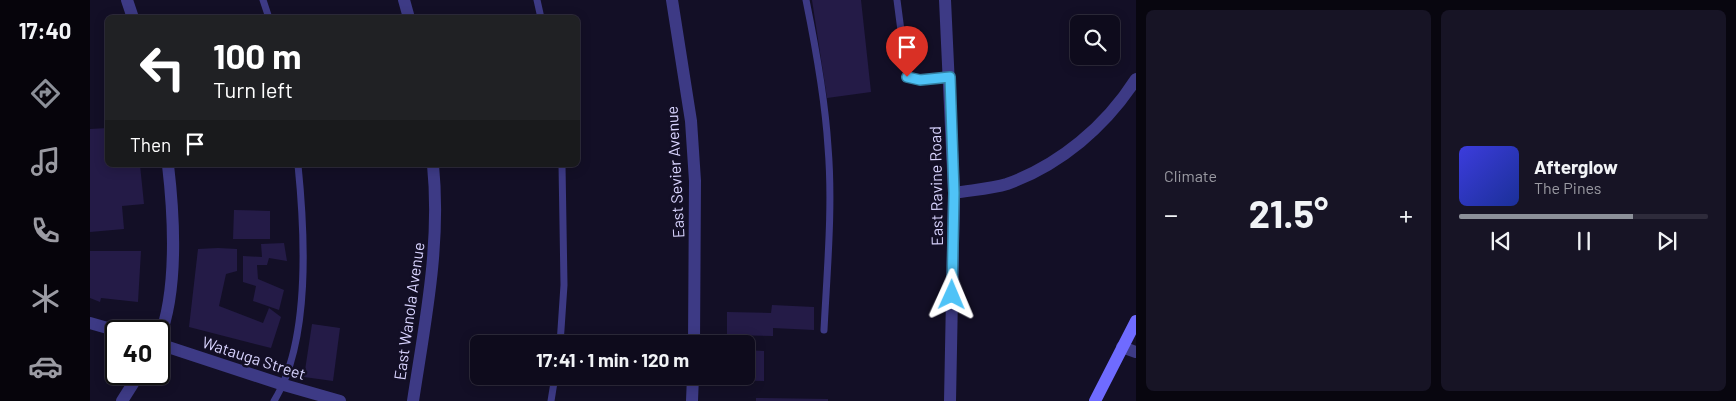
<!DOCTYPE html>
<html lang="en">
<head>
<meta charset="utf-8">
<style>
  body { margin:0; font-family:Barlow,sans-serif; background:#171425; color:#f1f3f6; height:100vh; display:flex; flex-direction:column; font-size:19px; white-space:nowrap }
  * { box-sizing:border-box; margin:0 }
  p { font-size:16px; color:#9b9ba3 }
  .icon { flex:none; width:28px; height:28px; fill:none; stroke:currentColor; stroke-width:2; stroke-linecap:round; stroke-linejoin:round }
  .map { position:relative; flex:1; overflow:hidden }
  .panel { display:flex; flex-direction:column; gap:10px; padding:10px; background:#08060f; width:600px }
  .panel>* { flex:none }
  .top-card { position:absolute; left:15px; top:15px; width:475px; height:152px; border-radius:8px; box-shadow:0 2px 12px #0003,0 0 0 1px #2e2b3b; background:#202124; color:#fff; overflow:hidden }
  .fabs { position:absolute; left:980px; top:15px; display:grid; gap:10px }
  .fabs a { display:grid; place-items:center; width:50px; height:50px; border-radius:8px; background:#0e0b1c; box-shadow:0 2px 12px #0003,0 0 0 1px #2e2b3b; font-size:25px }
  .speed { position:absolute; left:15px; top:320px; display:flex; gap:10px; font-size:25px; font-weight:700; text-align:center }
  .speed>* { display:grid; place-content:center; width:65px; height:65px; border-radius:50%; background:#0e0b1c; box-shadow:0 2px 12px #0003,0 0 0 1px #2e2b3b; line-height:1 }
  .speed .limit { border:2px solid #111; border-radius:8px; background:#fff; color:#111 }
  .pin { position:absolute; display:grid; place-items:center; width:42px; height:42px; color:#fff; margin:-51px -21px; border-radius:50% 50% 50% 0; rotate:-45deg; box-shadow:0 0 5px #0007 }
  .pin .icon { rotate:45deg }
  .me { position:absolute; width:55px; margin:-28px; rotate:1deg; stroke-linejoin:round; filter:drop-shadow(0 0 4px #0008) }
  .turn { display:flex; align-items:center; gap:18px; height:105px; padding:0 25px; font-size:22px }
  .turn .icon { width:65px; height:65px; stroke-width:2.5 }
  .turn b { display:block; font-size:35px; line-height:42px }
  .then { display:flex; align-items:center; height:48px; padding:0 25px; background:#0003; gap:10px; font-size:19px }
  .big { font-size:38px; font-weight:700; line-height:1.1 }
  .panel .card { flex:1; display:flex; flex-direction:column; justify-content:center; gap:8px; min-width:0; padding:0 18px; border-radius:8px; background:#171425 }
  .song { display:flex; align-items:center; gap:15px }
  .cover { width:60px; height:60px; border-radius:8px; background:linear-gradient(135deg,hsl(240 70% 55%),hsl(230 70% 35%)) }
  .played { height:5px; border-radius:2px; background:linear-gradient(90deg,#8c9099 70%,#2e2b3b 70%) }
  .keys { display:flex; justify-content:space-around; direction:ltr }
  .heat { display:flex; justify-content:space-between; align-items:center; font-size:28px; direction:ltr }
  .panel .tiles { flex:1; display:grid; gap:10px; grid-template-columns:repeat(2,1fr) }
  .trip { position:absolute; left:380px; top:335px; width:285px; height:50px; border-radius:8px; background:#0e0b1c; box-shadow:0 2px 12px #0003,0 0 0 1px #2e2b3b; font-weight:700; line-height:50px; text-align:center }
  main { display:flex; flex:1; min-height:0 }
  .tabs { display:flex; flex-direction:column; width:90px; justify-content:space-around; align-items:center; background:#06040b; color:#9b9ba3 }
  .tabs .icon { width:35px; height:35px }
  .tabs .active { color:#8c9099 }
  .tabs b { font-size:22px; color:#f1f3f6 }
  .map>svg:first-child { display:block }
  .building { fill:#241b47 }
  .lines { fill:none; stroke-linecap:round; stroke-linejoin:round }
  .service { stroke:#3d3a85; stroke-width:7 }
  .minor { stroke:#3d3a85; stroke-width:12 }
  .tertiary { stroke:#3d3a85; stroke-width:12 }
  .secondary { stroke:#6f6bff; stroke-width:12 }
  .route-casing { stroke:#337fa1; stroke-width:12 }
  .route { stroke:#4fc3f7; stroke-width:9 }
  .labels { text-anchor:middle; stroke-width:5; stroke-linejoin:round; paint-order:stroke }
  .street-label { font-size:16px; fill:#d9d4ff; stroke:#130f26 }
</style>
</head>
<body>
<main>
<nav class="tabs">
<b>17:40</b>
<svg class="icon active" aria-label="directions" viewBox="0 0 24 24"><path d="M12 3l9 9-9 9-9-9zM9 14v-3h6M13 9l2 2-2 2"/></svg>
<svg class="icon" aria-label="music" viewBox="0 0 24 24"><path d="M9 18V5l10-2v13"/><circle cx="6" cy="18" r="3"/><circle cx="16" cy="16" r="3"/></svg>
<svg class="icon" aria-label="phone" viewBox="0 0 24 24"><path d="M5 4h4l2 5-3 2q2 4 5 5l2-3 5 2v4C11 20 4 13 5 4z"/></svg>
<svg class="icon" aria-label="climate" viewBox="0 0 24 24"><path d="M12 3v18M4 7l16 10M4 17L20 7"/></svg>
<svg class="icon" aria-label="car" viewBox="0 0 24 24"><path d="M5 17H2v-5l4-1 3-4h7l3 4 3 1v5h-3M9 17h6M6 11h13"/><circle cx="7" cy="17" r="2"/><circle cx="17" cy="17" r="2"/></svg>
</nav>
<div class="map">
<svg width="1046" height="401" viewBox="0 0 1046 401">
  <rect width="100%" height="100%" fill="#130f26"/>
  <g class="building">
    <polygon points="722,0 771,0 781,92 737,98"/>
    <polygon points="18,128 18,165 50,165 54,204 32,206 34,229 0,232 0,129"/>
    <polygon points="144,210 180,211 180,239 143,239"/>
    <polygon points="194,243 197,261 179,258 177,265 167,265 168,279 194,290 189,310 163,301 166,286 153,282 153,256 172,257 171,244"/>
    <polygon points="128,248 147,249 147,271 136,274 129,306 173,323 179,308 191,317 181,348 99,327 108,249"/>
    <polygon points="0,251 51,251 48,302 11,298 10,302 0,298"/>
    <polygon points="682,305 724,307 724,330 683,328 683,336 637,335 637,312 681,313"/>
    <polygon points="222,324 250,328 243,381 214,377"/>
    <polygon points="656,350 674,351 674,381 637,380 637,376 656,376"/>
    <polygon points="666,398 738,399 738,401 666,401"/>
  </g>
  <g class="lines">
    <g class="service">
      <polyline points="173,0 179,18"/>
      <polyline points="447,0 451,18"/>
      <path d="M716 0C726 49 735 98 738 147 743 207 737 270 734 330"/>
      <polyline points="807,0 817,77 830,80 860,77"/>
      <polyline points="470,344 474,285 472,165"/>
      <path d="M184 401C221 341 215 234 208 165"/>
      <polyline points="461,401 465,376"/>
    </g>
    <g class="minor">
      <polyline points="37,0 43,18"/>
      <polyline points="314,0 319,18"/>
      <path d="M864 193C881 190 901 189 917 184 970 165 1016 126 1046 79"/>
      <path d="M69 339C88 291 84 216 78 165"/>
      <polyline points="1032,347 1046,352"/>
      <polyline points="32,401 49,374"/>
      <path d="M323 401C335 322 351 245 343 165"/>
    </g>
    <g class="tertiary">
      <polyline points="582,0 601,121 605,181 604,344"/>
      <polyline points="855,0 864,193 860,401"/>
      <polyline points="0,323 28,331"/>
      <polyline points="69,344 194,385 250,401"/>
      <polyline points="602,401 603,376"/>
    </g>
    <polyline class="secondary" points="1005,401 1046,321"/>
  </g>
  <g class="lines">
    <defs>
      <polyline id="route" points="817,77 830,80 860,77 864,193 862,295"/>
    </defs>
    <use href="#route" class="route-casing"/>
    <use href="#route" class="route"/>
  </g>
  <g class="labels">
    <g class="street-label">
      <text transform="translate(585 172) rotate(-93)" y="6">East Sevier Avenue</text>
      <text transform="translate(846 186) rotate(-91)" y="6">East Ravine Road</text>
      <text transform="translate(319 311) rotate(-82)" y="6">East Wanola Avenue</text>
      <text transform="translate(164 358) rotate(18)" y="6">Watauga Street</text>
    </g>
  </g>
</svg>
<div class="fabs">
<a><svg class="icon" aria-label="search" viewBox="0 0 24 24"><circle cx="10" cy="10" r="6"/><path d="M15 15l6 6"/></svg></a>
</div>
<div class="speed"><div class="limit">40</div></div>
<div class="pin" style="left:817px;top:77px;background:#d93025"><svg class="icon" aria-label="arrive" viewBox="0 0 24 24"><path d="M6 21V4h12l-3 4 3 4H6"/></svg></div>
<svg class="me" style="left:862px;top:295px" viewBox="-20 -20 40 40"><path d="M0-17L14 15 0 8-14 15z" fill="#4fc3f7" stroke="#fff" stroke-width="4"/></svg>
<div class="trip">17:41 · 1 min · 120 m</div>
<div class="top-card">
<div class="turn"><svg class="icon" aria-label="left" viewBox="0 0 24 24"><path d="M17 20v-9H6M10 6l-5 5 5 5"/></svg><div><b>100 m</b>Turn left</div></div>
<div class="then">Then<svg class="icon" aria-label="arrive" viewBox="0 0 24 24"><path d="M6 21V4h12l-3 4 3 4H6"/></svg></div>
</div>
</div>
<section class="panel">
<div class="tiles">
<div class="card"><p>Climate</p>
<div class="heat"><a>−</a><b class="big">21.5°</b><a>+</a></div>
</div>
<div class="card">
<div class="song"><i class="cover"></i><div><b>Afterglow</b><p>The Pines</p></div></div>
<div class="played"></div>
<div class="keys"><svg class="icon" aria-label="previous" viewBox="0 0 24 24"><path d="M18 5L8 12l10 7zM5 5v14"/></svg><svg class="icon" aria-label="pause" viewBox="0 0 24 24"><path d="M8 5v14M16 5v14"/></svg><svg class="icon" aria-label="next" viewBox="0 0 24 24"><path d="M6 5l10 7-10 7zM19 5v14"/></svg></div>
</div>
</div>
</section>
</main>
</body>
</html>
